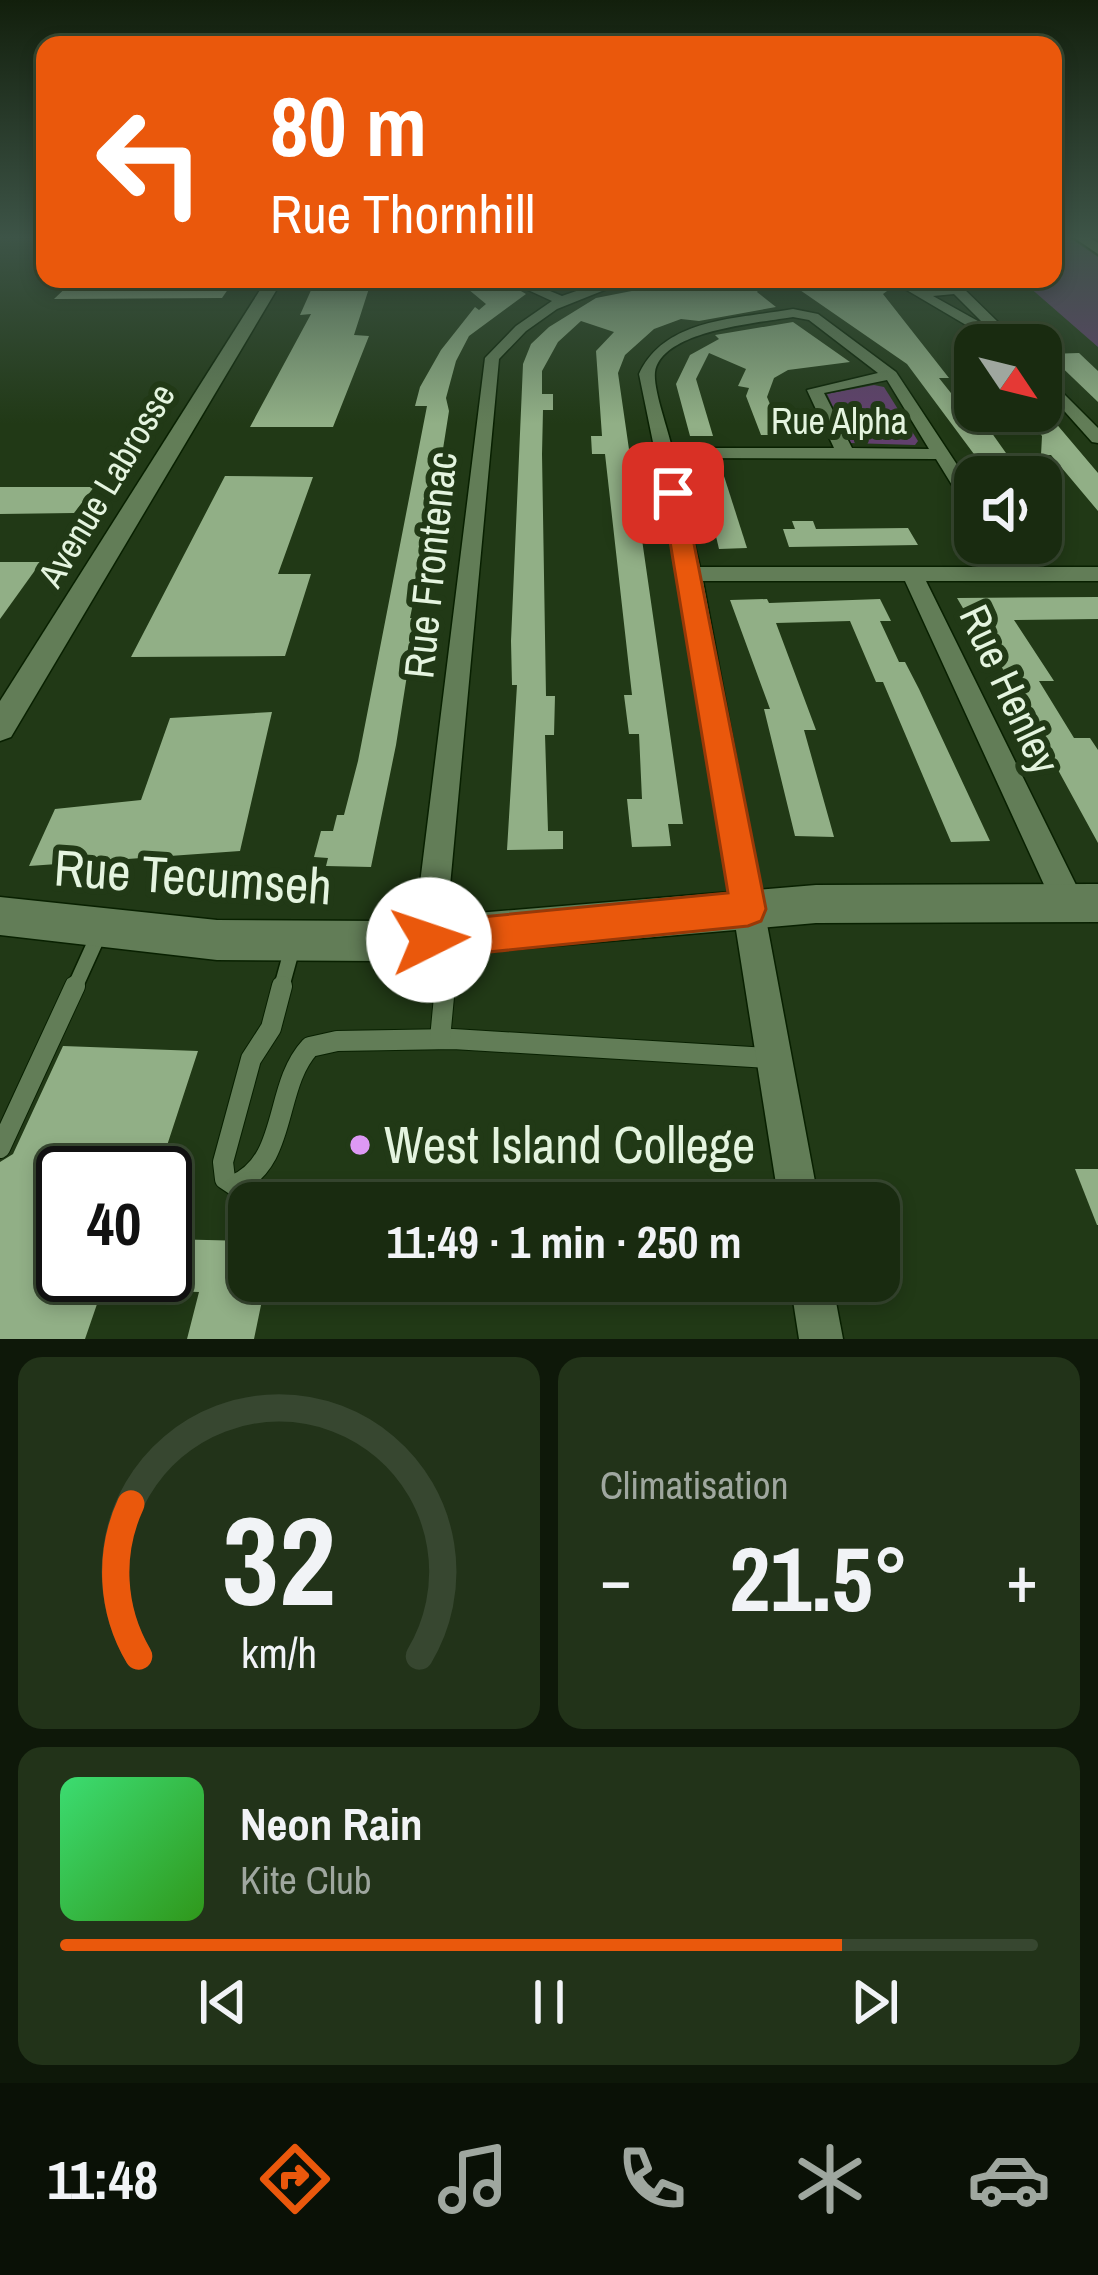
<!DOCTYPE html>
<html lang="fr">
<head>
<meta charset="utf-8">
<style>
  body { margin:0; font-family:"Archivo Narrow",sans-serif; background:#223319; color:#f1f3f6; height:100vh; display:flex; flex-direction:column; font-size:45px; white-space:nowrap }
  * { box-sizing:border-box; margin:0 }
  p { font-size:39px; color:#9fa79f }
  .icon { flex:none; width:66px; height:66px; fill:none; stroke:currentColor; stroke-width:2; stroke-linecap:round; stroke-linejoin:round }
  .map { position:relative; height:1339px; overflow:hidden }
  .side { display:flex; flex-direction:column; gap:18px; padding:18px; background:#0e1809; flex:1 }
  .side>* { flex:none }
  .banner { position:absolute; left:36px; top:36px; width:1026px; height:252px; border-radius:24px; box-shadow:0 6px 18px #0003,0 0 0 3px #374730; background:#ea580c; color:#fff; overflow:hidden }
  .needle { width:78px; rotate:125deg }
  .tools { position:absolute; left:954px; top:324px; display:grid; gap:24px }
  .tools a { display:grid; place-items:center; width:108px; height:108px; border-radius:24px; background:#192b10; box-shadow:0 6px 18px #0003,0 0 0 3px #374730; font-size:60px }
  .speed { position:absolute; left:36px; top:1146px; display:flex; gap:24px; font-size:60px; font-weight:700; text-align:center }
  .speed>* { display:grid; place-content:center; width:156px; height:156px; border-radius:50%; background:#192b10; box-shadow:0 6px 18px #0003,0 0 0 3px #374730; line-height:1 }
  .speed .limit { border:6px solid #111; border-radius:18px; background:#fff; color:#111 }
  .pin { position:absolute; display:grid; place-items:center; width:102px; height:102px; color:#fff; margin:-51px; border-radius:24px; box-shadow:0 6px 18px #0006 }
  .me { position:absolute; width:132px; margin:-66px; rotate:86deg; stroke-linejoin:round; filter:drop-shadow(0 0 9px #0008) }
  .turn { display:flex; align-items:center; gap:42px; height:252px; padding:0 36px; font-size:54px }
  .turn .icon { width:156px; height:156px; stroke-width:2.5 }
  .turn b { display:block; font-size:84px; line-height:102px }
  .big { font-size:90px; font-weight:700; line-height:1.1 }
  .side .tile { flex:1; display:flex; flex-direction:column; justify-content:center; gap:18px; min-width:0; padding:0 42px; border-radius:24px; background:#223319 }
  .side .dial { align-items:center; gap:0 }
  .dial svg { height:312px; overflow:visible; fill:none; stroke:#374730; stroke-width:7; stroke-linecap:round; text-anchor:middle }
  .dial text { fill:#f1f3f6; stroke:none }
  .song { display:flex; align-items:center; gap:36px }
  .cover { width:144px; height:144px; border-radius:18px; background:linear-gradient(135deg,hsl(140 70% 55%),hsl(110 70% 35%)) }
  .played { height:12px; border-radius:6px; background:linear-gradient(90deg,#ea580c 80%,#374730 80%) }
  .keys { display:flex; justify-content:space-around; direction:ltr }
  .heat { display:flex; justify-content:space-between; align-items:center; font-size:66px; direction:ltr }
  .side .tiles { flex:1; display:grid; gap:18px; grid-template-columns:1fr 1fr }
  .tile:last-child { grid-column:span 2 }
  .trip { position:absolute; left:228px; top:1182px; width:672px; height:120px; border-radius:24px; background:#192b10; box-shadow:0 6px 18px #0003,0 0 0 3px #374730; font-weight:700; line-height:120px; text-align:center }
  .tab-bar { display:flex; height:192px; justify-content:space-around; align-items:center; background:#0a1106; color:#9fa79f }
  .tab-bar .icon { width:84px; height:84px }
  .tab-bar .selected { color:#ea580c }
  .tab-bar b { font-size:54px; color:#f1f3f6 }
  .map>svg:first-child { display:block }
  .green { fill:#61406d }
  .building { fill:#91af86 }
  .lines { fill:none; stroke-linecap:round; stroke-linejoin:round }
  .service-far1-casing { stroke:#082000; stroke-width:18 }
  .service-casing { stroke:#082000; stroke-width:22 }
  .minor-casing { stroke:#082000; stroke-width:3 }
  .tertiary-casing { stroke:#082000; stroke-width:3 }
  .service-far1 { stroke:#627d57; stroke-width:15 }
  .service { stroke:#627d57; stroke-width:20 }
  .minor { fill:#627d57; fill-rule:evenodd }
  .tertiary { fill:#627d57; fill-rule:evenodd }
  .route { fill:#ea580c; stroke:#983908; stroke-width:3 }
  .poi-dot { fill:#dd99f4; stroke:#213916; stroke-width:4.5 }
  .labels { text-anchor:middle; stroke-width:12; stroke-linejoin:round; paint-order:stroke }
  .far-street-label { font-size:36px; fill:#e4f4df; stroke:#213916 }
  .street-label { font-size:42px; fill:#e4f4df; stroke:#213916 }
  .near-street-label { font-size:51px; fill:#e4f4df; stroke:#213916 }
  .near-poi-label { font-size:51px; fill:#e4f4df; stroke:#213916; text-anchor:start }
</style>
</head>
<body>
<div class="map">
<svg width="1098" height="1339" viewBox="0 0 1098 1339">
  <rect width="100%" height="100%" fill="#213916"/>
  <g class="green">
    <polygon points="1053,237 1069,237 1098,257 1098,347 1020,279 1053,279"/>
    <polygon points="874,385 884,387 918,441 915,445 850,443 827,394"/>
  </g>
  <g class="building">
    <polygon points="75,279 235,279 222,298 54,299"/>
    <polygon points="316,279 372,279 354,335 369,336 333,427 250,427 311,314 300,315"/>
    <polygon points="456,279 500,279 526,294 469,336 456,361 446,398 449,411 424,569 420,569 410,618 416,618 396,745 371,867 326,866 328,858 314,857 321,831 333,831 337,815 344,815 358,761 427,406 415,406 420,387 441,350 475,307 479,310 486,304"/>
    <polygon points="693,279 766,279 757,292 776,307 699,321 681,319 654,329 625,355 618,373 683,824 668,824 671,846 632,847 627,799 642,799 639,734 629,734 624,695 632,695 605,454 592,454 591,436 602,436 596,351 614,332 581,321 558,342 542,371 542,394 553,394 553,410 543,410 542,454 546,696 555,696 554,735 545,735 548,831 563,831 563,849 507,850 517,685 512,685 511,641 523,364 531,344 549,327 596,298"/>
    <polygon points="784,279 831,279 831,284 868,279 887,291 883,294 949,378 939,378 974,422 984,422 1023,477 991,477 907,364"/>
    <polygon points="793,322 850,362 788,370 774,378 767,397 783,435 761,435 746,396 749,388 738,386 746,369 709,353 696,379 713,436 690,436 676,384 690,355 719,339 715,335"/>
    <polygon points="1079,353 1098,371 1098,402 1048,354"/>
    <polygon points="1024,414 1048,414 1098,473 1098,511 1051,455 1041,455 1042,436"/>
    <polygon points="701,473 723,473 747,548 719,549"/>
    <polygon points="225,476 313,477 278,574 311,574 285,656 131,657"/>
    <polygon points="0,487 94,487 74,513 0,514"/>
    <polygon points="792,521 813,521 816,529 908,528 918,545 789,547 783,529 795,529"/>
    <polygon points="0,562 41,562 0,619"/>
    <polygon points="1098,597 1098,619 1014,620 1054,681 1039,681 1074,738 1090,738 1098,750 1098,843 999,662 1008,661 983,620 970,620 957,598"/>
    <polygon points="767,599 769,603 880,599 891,621 880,621 899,662 905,662 919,689 990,841 951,842 883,682 876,682 850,621 776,623 816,730 804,730 834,837 795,836 764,709 770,709 730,600"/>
    <polygon points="272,712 240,851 29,866 55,809 141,800 170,718"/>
    <polygon points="63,1046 198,1051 158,1173 63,1173 63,1275 107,1275 85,1339 0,1339 0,1162 13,1154"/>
    <polygon points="1075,1169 1098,1169 1098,1225 1097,1225"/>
    <polygon points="165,1239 249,1241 249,1281 266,1281 254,1339 187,1339 199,1292 131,1290 131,1275 165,1275"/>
  </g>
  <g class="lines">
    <defs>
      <g id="service-far1">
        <polyline points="74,989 98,936"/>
        <polyline points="281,989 292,949"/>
        <polyline points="445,989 450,939"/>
      </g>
      <g id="service">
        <path d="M282 986 271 1028 251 1059 223 1162 225 1179 234 1185C289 1162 273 1087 310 1047L337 1041 453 1039 769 1058"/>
        <polyline points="440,1039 445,986"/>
        <polyline points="0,1148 75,986"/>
        <polyline points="748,1286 805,1287"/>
      </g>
      <g id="minor">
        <polygon points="504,279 521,279 562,296 611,279 632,279 557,309 526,331 499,359 445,940 440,951 429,956 418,951 413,940 485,358 516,326 552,301"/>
        <path d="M888 279H903L921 289 962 287 1001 325 1003 328 997 332 1017 345H1000ZM954 294 985 325 933 296Z"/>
        <path d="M793 309 818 314 896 372 975 492V513L968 511 936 459 674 458 700 567H1003L988 543H1008L1024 567H1098V581H926L1079 891 1083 902 1079 913 1068 917 1057 913 905 581H703L819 1203H779L680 574 639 374C665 317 739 319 793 309ZM793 317 809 320 878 373 807 390 834 448H672C668 429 653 389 655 372 662 330 759 323 793 317ZM887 380 929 449 852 448 824 393Z"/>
        <polygon points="1041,371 1098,428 1098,443 1092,442 1041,385"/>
        <polygon points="790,1281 832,1281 843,1339 799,1339"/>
      </g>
      <g id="tertiary">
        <polygon points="1073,237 1089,237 1098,243 1098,254"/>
        <polygon points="267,279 283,279 11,737 0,741 0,701"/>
        <polygon points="1098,884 1098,922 816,923 380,961 217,960 0,935 0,897 217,920 380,921 816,885"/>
      </g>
    </defs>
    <use href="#service-far1" class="service-far1-casing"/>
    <use href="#service" class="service-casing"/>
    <use href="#minor" class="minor-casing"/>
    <use href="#tertiary" class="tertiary-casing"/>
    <use href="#service-far1" class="service-far1"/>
    <use href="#service" class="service"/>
    <use href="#minor" class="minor"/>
    <use href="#tertiary" class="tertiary"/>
  </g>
  <linearGradient id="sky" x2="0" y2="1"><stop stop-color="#121f0c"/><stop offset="0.56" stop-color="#3d5447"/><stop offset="1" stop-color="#3d5447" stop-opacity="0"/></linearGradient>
  <rect width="1098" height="424" fill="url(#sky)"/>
  <polygon class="route" points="673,487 684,493 766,909 761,921 748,926 429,958 416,953 411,940 416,927 429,922 728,893 662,493"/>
  <circle class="poi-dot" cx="360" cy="1145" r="12"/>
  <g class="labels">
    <g class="far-street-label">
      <text x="839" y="434">Rue Alpha</text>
      <text transform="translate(106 485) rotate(-59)" y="13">Avenue Labrosse</text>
    </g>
    <g class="street-label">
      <text transform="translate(430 565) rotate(-84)" y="15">Rue Frontenac</text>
      <text transform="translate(1010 689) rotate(65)" y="15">Rue Henley</text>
    </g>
    <g class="near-street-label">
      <text transform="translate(193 877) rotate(4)" y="18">Rue Tecumseh</text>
    </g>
    <g class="near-poi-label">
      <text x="384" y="1163">West Island College</text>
    </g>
  </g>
</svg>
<div class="tools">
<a><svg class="needle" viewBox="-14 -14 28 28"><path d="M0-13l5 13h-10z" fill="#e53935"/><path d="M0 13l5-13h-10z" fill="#9fa79f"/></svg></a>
<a><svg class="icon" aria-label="sound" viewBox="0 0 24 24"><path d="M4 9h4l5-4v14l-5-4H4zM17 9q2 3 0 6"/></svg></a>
</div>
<div class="speed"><div class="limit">40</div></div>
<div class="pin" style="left:673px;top:493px;background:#d93025"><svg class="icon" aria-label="arrive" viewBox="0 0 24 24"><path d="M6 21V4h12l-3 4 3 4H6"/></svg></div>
<svg class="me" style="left:429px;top:940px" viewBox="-20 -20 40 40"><circle r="19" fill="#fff"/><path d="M0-13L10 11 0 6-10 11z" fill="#ea580c"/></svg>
<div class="trip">11:49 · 1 min · 250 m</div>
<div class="banner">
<div class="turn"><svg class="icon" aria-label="left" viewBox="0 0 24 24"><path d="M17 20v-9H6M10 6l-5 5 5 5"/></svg><div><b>80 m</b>Rue Thornhill</div></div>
</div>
</div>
<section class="side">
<div class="tiles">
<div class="tile dial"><svg viewBox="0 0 100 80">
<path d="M14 69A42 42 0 1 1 86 69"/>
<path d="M14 69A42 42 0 0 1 12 30" stroke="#ea580c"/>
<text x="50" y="56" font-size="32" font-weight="700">32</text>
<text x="50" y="72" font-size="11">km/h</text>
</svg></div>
<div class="tile"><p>Climatisation</p>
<div class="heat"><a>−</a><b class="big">21.5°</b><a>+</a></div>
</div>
<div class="tile">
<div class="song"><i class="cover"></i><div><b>Neon Rain</b><p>Kite Club</p></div></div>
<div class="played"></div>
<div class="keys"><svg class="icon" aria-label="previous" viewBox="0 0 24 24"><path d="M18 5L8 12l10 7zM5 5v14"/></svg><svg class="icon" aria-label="pause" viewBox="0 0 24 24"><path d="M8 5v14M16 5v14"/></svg><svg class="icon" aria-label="next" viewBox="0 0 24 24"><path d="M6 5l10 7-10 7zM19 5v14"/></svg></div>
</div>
</div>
</section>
<nav class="tab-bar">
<b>11:48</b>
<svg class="icon selected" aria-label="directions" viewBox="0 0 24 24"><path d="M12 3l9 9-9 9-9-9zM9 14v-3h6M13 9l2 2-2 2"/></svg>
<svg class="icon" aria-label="music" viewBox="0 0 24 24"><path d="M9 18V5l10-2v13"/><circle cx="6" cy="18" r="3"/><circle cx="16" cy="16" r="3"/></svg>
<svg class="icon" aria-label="phone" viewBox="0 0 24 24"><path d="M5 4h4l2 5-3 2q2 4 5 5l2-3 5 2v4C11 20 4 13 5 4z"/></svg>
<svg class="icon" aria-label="climate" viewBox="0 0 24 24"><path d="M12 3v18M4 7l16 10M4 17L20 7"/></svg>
<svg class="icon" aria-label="car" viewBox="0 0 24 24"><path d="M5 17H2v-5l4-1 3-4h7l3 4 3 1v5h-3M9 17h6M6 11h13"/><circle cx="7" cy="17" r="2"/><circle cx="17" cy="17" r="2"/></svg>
</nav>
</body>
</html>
